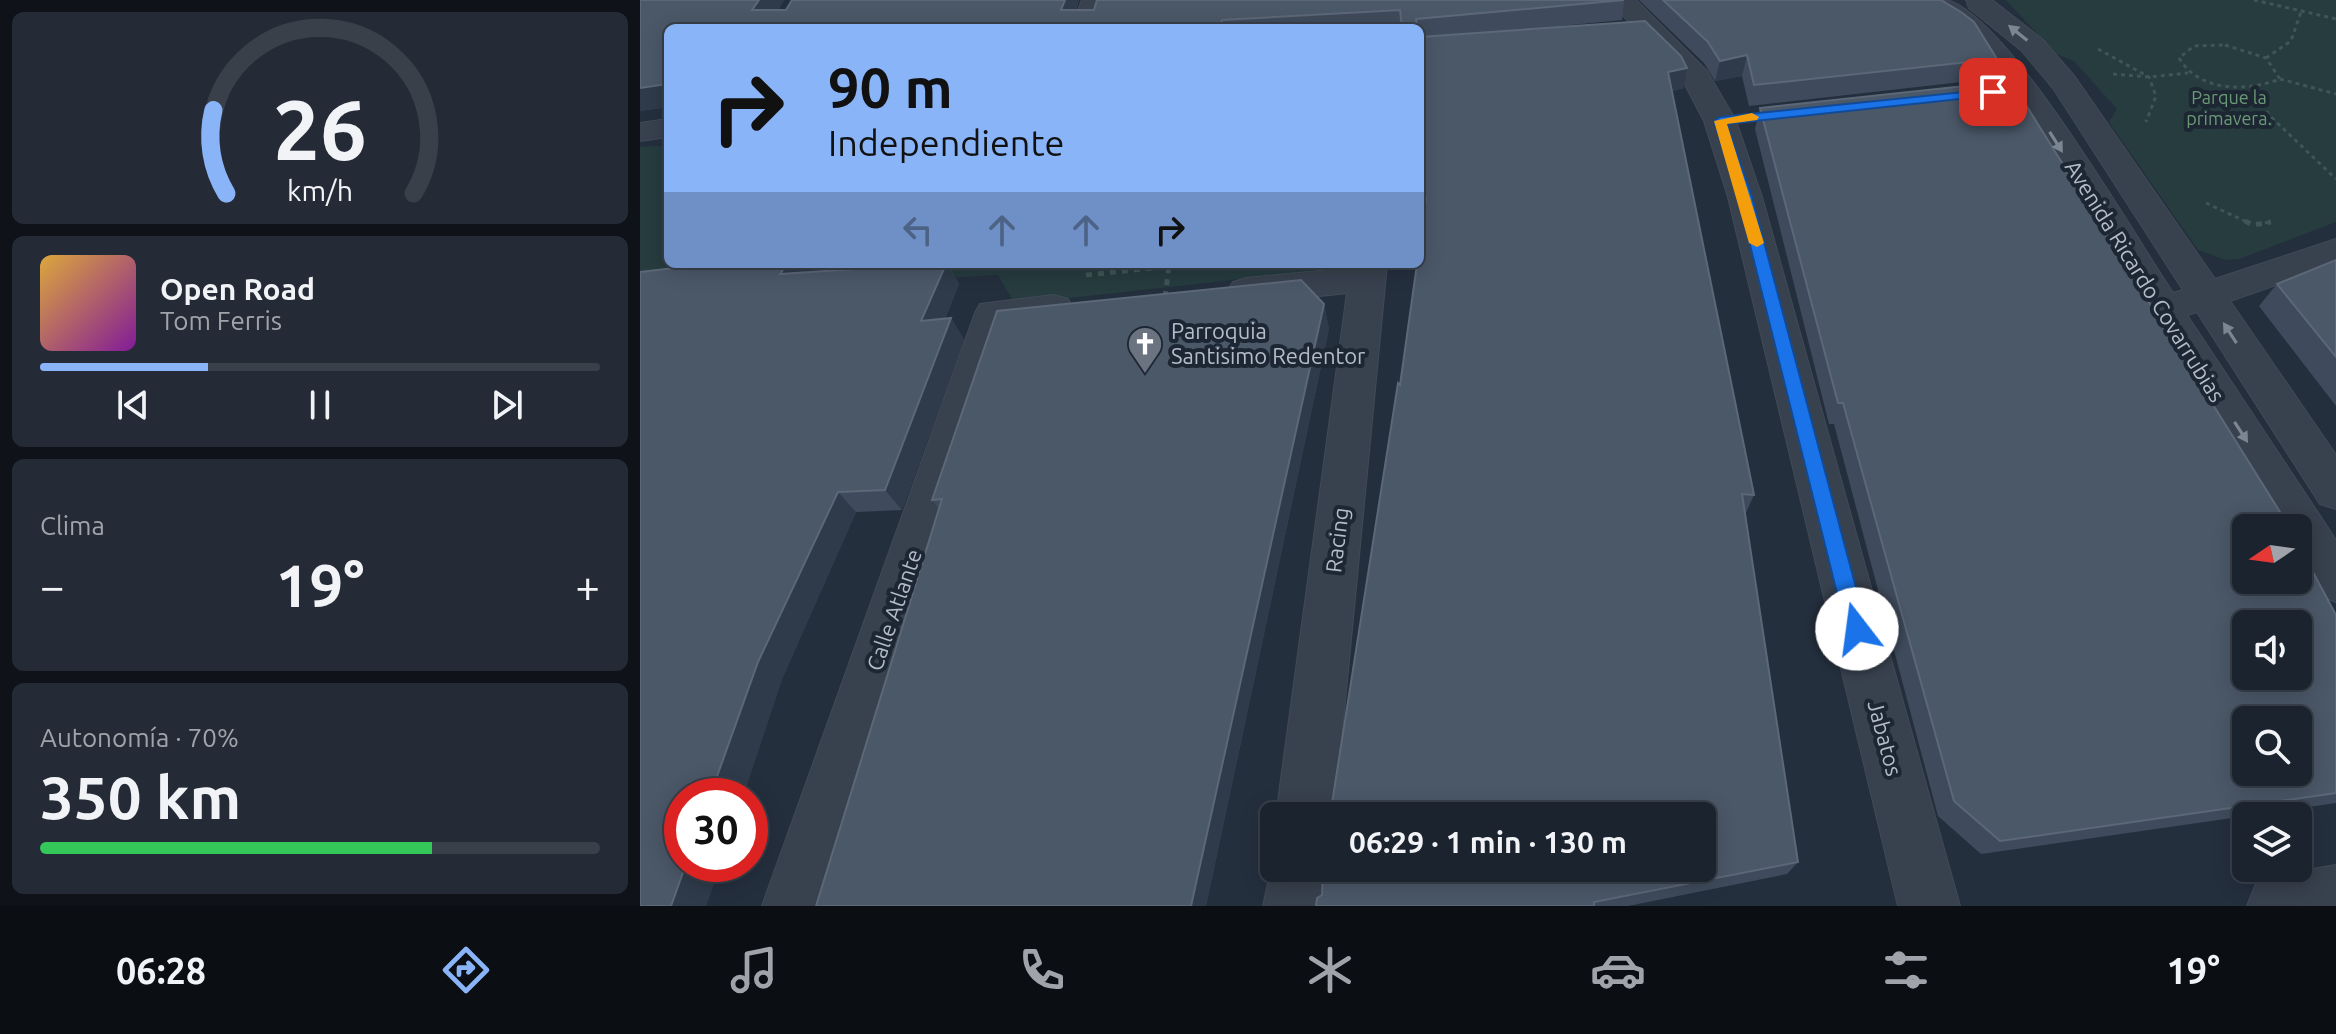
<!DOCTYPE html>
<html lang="es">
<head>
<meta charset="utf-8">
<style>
  body { margin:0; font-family:Ubuntu,sans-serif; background:#242b36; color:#f1f3f6; height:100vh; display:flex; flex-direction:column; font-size:30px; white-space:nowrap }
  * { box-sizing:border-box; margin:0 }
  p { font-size:26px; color:#a0a4aa }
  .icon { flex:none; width:44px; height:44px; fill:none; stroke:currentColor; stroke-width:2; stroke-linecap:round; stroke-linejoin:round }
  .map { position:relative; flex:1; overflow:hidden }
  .details { display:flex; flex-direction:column; gap:12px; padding:12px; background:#0f1319; width:640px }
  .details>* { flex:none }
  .banner { position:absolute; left:24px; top:24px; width:760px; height:244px; border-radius:12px; box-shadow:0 4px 20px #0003,0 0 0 2px #39404a; background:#8ab4f8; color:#111; overflow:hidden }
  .needle { width:52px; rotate:257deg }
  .buttons { position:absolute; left:1592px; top:514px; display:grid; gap:16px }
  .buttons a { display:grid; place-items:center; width:80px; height:80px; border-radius:12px; background:#1b232e; box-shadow:0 4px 20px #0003,0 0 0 2px #39404a; font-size:40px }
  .speed { position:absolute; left:24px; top:778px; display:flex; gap:16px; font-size:40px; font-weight:700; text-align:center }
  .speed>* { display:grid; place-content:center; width:104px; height:104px; border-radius:50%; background:#1b232e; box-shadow:0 4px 20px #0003,0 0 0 2px #39404a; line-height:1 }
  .speed .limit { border:12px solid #d22; background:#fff; color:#111 }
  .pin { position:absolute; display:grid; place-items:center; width:68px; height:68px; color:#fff; margin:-34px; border-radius:16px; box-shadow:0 4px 12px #0006 }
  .me { position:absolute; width:88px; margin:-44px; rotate:345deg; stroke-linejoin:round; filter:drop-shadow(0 0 6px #0008) }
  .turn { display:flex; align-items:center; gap:28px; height:168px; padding:0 32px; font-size:36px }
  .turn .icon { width:104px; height:104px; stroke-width:2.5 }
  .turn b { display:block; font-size:56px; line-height:68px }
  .lanes { display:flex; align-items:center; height:76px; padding:0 32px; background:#0003; justify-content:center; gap:40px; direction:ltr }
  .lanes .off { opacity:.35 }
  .big { font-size:60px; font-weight:700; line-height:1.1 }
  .details .tile { flex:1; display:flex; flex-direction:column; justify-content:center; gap:12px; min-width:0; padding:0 28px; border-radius:12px; background:#242b36 }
  .details .dial { align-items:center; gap:0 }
  .dial svg { height:208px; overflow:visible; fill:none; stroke:#39404a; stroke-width:7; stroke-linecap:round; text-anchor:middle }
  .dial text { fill:#f1f3f6; stroke:none }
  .song { display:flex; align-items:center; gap:24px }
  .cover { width:96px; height:96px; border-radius:12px; background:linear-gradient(135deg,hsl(40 70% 55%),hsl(290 70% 35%)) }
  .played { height:8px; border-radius:4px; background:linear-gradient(90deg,#8ab4f8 30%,#39404a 30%) }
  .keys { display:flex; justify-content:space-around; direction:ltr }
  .heat { display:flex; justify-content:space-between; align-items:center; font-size:44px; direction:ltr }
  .charge { height:12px; border-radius:6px; background:linear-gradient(90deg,#34c759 70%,#39404a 0) }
  .trip { position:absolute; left:620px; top:802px; width:456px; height:80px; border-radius:12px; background:#1b232e; box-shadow:0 4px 20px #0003,0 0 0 2px #39404a; font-weight:700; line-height:80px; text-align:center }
  .tab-bar { display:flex; height:128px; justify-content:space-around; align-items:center; background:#0b0e12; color:#a0a4aa }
  .tab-bar .icon { width:56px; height:56px }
  .tab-bar .current { color:#8ab4f8 }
  .tab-bar b { font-size:36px; color:#f1f3f6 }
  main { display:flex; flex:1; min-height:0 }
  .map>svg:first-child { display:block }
  .green { fill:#263c3f }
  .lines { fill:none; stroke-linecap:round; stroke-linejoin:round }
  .minor-casing { stroke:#414a57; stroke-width:2 }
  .path-far1 { stroke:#3f5557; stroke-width:3; stroke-dasharray:4 4; stroke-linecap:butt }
  .path { stroke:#3f5557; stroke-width:5; stroke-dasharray:6 6; stroke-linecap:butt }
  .minor { fill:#38414e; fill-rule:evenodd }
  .wall { fill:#3f4b5c }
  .shaded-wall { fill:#2f3b4b }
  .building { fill:#4b5868; stroke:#5c6777; stroke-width:2; fill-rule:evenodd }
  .oneway { fill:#7c8592 }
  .route { fill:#1a73e8; stroke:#114b97; stroke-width:2 }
  .slow { fill:#f59e0b }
  .labels { text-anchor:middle; stroke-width:8; stroke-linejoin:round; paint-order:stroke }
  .far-park-label { font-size:18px; fill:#6b9a76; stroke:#1d2633 }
  .street-label { font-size:22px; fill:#b4bcc9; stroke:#1d2633 }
  .poi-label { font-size:22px; fill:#b4bcc9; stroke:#1d2633; text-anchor:start }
</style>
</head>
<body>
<main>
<section class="details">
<div class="tile dial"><svg viewBox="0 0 100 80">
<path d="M14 69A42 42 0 1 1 86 69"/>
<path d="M14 69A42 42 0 0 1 9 37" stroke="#8ab4f8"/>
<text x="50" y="56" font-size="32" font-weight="700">26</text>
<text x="50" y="72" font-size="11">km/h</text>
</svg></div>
<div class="tile">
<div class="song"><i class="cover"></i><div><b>Open Road</b><p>Tom Ferris</p></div></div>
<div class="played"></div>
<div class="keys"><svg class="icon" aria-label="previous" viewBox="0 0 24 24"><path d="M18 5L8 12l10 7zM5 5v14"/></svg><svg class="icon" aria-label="pause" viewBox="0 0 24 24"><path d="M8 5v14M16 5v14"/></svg><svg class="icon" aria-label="next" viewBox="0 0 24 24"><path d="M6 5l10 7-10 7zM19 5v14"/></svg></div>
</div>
<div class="tile"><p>Clima</p>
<div class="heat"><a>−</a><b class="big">19°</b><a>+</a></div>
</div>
<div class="tile"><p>Autonomía · 70%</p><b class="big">350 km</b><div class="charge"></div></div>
</section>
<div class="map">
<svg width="1696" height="906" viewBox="0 0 1696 906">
  <rect width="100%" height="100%" fill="#242f3e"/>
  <g class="green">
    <polygon points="1366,0 1696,0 1696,222 1599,259 1586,260 1558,250 1469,122 1477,109 1434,61 1416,54"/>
    <polygon points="28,145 28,264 694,264 664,272 375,304 358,275 0,295 0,147"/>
  </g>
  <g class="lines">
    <defs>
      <g id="minor">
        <polygon points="442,0 468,0 459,28 431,28"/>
        <polygon points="968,0 996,0 1067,71 1096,121 1122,197 1320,906 1258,906 1088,197 1064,121 1040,75"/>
        <path d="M1280 0C1288 0 1303 0 1310 1 1373 25 1491 230 1533 293L1543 290 1413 88 1382 51 1329 8 1326 0H1352L1402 39 1435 77 1575 279 1696 239V264L1590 301 1696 455V509L1680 504 1557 312 1547 315 1696 540V602C1661 590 1658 561 1658 528H1637L1370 92 1334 46Z"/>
        <polygon points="28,119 28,137 0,141 0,123"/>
        <polygon points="711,264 747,264 694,816 636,816 707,293 606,304 593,300 587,291 593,282 606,278 710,268"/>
        <polygon points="414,295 428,299 433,308 428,317 370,325 184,906 122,906 335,313 340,304"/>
        <polygon points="634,856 634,868 689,868 685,906 623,906"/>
        <polygon points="1696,865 1696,906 1607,906 1616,884 1638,875"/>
      </g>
    </defs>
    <use href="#minor" class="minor-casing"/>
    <g class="path-far1">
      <polyline points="1614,0 1696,19"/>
      <path d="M1585 45 1626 58 1640 79C1606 92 1559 92 1539 58L1554 46Z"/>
      <polyline points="1458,49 1509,77 1516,96 1506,122"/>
      <polyline points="1626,58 1651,41 1661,12"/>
      <polyline points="1473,74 1509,77 1548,73"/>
      <polyline points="1640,79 1696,94"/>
      <polyline points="1615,90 1629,115 1696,179"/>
      <polyline points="1566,203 1609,223"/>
      <polyline points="1625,223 1631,222"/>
    </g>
    <g class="path">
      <polyline points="1605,221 1613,225 1631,222"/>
      <polyline points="446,275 553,264"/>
      <polyline points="525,297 529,266"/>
    </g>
    <use href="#minor" class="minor"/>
  </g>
  <g class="wall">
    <polygon points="0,0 144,0 138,10 146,10 152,0 439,0 436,10 454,10 984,0 982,20 858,32 1044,88 1032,91 1114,495 1105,515 1158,862 1147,874 988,906 676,906 682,895 760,385 784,219 780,218 780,28 28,28 28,107 0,111"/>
    <polygon points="999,0 1301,0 1357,59 1348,79 1109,106 1102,76 1075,81 1064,63"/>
    <polygon points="1120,108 1696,615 1696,803 1341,854 1298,816 1194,424 1189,424 1115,129"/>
    <polygon points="1696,260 1696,406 1619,306 1637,284"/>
    <polygon points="68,264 160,264 166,272 290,264 307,264 319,284 305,319 311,318 324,340 262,510 216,512 142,679 103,796 42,796 42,864 80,864 66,906 0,906 0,272"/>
    <polygon points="684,304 689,329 566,906 176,906 299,509 292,500"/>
  </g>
  <g class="shaded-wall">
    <polygon points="119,0 144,0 126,28 112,10"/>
    <polygon points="425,0 439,0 429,28 421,10"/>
    <polygon points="1107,55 1102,76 1075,81 1080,61"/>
    <polygon points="1047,68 1044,88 1025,92 1028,72"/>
    <polygon points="28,84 28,107 0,111 0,88"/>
    <polygon points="147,264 160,264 169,276 140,274"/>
    <polygon points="306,264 319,284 295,343 281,321"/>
    <polygon points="684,304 689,329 566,906 551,906"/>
    <polygon points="311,318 324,340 262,510 245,490"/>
    <polygon points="198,492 216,512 142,679 103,796 70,796 118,662"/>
    <polygon points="46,864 80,864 66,906 31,906"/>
  </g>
  <g class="building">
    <polygon points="0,0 119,0 112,10 146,10 152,0 425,0 421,10 454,10 457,0 984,0 776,19 777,28 762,28 760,10 582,20 581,26 533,28 28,28 28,84 0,88"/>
    <polygon points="1023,0 1301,0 1321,12 1334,22 1357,59 1114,85 1107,55 1080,61 1068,42"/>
    <polygon points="1005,21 1041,56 1047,68 1028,72 1114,495 1102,494 1158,862 954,902 954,906 676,906 677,898 682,895 683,868 1062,868 1062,816 690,816 758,383 760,385 777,264 780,264 780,244 786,198 780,197 780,37"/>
    <path d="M1371 81 1650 528H1606V580H1658V544L1696 615V793L1360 841 1314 801 1203 403H1198L1120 108ZM1606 624H1658V676H1606ZM1606 720H1658V772H1606Z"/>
    <polygon points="1696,260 1696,357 1637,284"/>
    <polygon points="68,264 147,264 140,274 290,264 306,264 281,321 311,318 245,490 198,492 118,662 70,796 42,796 42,864 46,864 31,906 0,906 0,272"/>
    <polygon points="661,280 684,304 551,906 176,906 302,499 292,500 357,311"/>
  </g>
  <defs><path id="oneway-solid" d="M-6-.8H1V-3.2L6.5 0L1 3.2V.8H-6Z" transform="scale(2)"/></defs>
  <g class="oneway">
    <use href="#oneway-solid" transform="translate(1378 33) rotate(-141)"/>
    <use href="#oneway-solid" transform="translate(1416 142) rotate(58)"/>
    <use href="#oneway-solid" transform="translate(1590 333) rotate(-123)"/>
    <use href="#oneway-solid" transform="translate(1601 432) rotate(57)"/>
  </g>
  <polygon class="route" points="1353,89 1359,92 1357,95 1087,124 1112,197 1227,629 1224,635 1217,638 1209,635 1206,629 1098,197 1074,121 1080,117"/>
  <polygon class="slow" points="1112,113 1119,117 1117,120 1087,124 1124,243 1117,247 1109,243 1074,121"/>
  <defs>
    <symbol id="church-pin" viewBox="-11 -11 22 30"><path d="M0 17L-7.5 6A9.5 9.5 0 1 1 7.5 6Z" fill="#6b7280" stroke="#1d2633"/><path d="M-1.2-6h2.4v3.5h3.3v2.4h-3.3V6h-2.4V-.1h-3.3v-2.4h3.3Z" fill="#fff"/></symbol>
  </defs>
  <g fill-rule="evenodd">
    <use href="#church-pin" x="485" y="324" width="40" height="54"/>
  </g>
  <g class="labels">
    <g class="far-park-label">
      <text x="1589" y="104">Parque la<tspan x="1589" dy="21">primavera.</tspan></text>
    </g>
    <g class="street-label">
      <text transform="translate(1505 281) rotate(58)" y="8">Avenida Ricardo Covarrubias</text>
      <text transform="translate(697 540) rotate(-83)" y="8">Racing</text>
      <text transform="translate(254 610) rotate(-71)" y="8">Calle Atlante</text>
      <text transform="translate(1245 738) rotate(75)" y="8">Jabatos</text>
    </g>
    <g class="poi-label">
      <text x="531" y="339">Parroquia<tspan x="531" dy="25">Santisimo Redentor</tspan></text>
    </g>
  </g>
</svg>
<div class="buttons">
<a><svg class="needle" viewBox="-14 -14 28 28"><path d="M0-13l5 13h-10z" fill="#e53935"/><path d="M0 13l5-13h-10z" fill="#a0a4aa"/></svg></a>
<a><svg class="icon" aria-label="sound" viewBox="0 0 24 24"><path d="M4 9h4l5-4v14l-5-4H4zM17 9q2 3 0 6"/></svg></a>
<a><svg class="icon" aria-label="search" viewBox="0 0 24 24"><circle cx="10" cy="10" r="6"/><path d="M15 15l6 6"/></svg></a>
<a><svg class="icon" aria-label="layers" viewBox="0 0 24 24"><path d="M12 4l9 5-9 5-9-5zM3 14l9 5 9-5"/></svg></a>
</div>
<div class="speed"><div class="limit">30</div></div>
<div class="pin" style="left:1353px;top:92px;background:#d93025"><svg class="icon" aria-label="arrive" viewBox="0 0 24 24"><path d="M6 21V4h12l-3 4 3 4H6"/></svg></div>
<svg class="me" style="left:1217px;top:629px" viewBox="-20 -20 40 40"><circle r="19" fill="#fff"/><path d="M0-13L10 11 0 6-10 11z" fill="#1a73e8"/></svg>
<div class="trip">06:29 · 1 min · 130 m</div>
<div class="banner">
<div class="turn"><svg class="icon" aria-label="right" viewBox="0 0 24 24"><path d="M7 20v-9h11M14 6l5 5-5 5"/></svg><div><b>90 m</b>Independiente</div></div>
<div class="lanes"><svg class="icon off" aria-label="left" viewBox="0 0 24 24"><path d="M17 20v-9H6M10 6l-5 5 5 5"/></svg><svg class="icon off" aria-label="ahead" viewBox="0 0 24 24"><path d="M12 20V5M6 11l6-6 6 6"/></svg><svg class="icon off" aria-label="ahead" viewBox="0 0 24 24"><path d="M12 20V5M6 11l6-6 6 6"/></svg><svg class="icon" aria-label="right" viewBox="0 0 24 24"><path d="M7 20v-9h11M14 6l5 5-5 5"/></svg></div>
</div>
</div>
</main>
<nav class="tab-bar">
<b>06:28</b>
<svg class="icon current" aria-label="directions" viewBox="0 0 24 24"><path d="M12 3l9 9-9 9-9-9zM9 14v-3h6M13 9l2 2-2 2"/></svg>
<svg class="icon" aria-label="music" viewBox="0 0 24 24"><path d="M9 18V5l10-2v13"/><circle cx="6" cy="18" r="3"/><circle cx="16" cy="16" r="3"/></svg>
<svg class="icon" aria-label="phone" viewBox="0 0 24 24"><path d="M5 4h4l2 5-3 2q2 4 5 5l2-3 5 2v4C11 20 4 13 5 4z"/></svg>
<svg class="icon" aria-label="climate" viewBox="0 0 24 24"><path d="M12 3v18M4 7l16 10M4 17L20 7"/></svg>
<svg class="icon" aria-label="car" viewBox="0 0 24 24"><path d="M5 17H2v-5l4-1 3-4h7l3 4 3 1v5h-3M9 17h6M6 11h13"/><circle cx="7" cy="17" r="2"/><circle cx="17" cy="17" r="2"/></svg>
<svg class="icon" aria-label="filters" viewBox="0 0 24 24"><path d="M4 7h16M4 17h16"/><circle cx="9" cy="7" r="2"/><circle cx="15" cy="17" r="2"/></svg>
<b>19°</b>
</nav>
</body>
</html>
